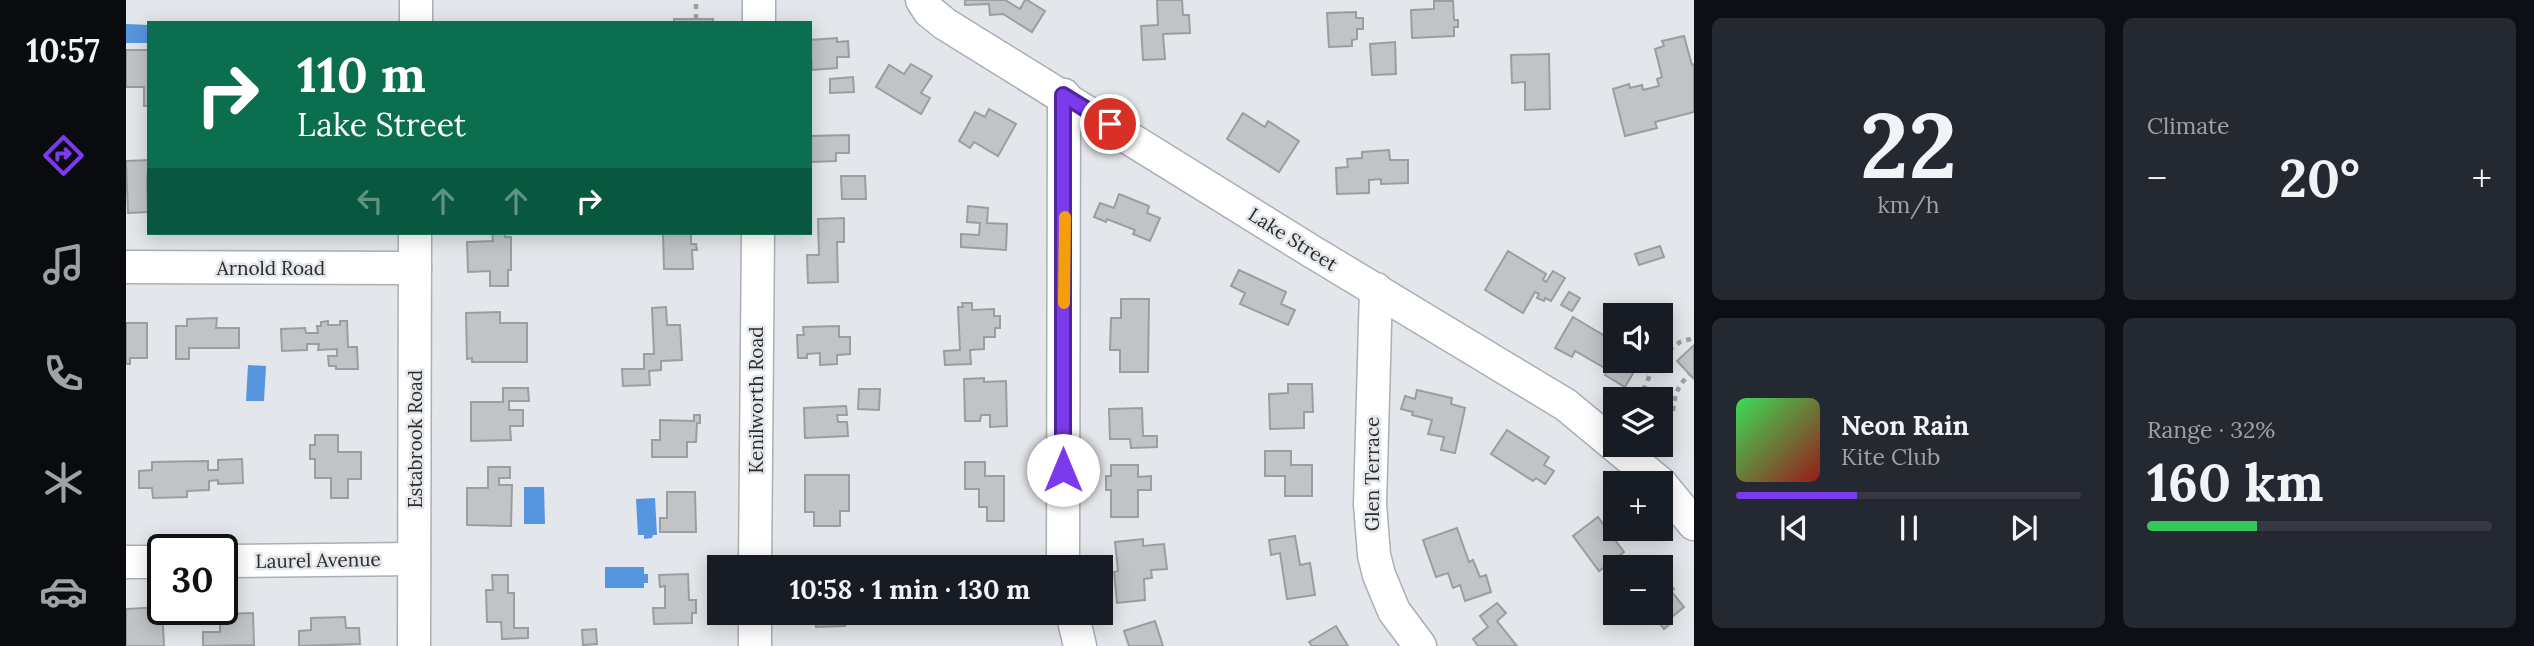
<!DOCTYPE html>
<html lang="en">
<head>
<meta charset="utf-8">
<style>
  body { margin:0; font-family:Lora,serif; background:#242831; color:#f1f3f6; height:100vh; display:flex; flex-direction:column; font-size:26px; white-space:nowrap }
  * { box-sizing:border-box; margin:0 }
  p { font-size:23px; color:#9ea1a6 }
  .icon { flex:none; width:38px; height:38px; fill:none; stroke:currentColor; stroke-width:2; stroke-linecap:round; stroke-linejoin:round }
  .map { position:relative; flex:1; overflow:hidden }
  .drawer { display:flex; flex-direction:column; gap:18px; padding:18px; background:#0d0f14; width:840px }
  .drawer>* { flex:none }
  .top-card { position:absolute; left:21px; top:21px; width:665px; height:214px; border-radius:0px; box-shadow:0 4px 18px #0003; background:#0b6e4f; color:#fff; overflow:hidden }
  .buttons { position:absolute; left:1477px; top:303px; display:grid; gap:14px }
  .buttons a { display:grid; place-items:center; width:70px; height:70px; border-radius:0px; background:#171b24; box-shadow:0 4px 18px #0003; font-size:35px }
  .speed { position:absolute; left:21px; top:534px; display:flex; gap:14px; font-size:35px; font-weight:700; text-align:center }
  .speed>* { display:grid; place-content:center; width:91px; height:91px; border-radius:50%; background:#171b24; box-shadow:0 4px 18px #0003; line-height:1 }
  .speed .limit { border:4px solid #111; border-radius:10px; background:#fff; color:#111 }
  .pin { position:absolute; display:grid; place-items:center; width:60px; height:60px; color:#fff; margin:-30px; border:4px solid #fff; border-radius:50%; box-shadow:0 2px 7px #0007 }
  .me { position:absolute; width:77px; margin:-38px; rotate:0deg; stroke-linejoin:round; filter:drop-shadow(0 0 5px #0008) }
  .turn { display:flex; align-items:center; gap:24px; height:147px; padding:0 35px; font-size:32px }
  .turn .icon { width:91px; height:91px; stroke-width:2.5 }
  .turn b { display:block; font-size:49px; line-height:60px }
  .lanes { display:flex; align-items:center; height:66px; padding:0 35px; background:#0003; justify-content:center; gap:35px; direction:ltr }
  .lanes .off { opacity:.35 }
  .big { font-size:52px; font-weight:700; line-height:1.1 }
  .drawer .tile { flex:1; display:flex; flex-direction:column; justify-content:center; gap:10px; min-width:0; padding:0 24px; border-radius:10px; background:#242831 }
  .drawer .dial { align-items:center; gap:0 }
  .dial b { font-size:91px; line-height:1 }
  .song { display:flex; align-items:center; gap:21px }
  .cover { width:84px; height:84px; border-radius:10px; background:linear-gradient(135deg,hsl(130 70% 55%),hsl(0 70% 35%)) }
  .played { height:7px; border-radius:4px; background:linear-gradient(90deg,#7c3aed 35%,#363941 35%) }
  .keys { display:flex; justify-content:space-around; direction:ltr }
  .heat { display:flex; justify-content:space-between; align-items:center; font-size:38px; direction:ltr }
  .charge { height:10px; border-radius:5px; background:linear-gradient(90deg,#34c759 32%,#363941 0) }
  .drawer .tiles { flex:1; display:grid; gap:18px; grid-template-columns:repeat(2,1fr) }
  .trip { position:absolute; left:581px; top:555px; width:406px; height:70px; border-radius:0px; background:#171b24; box-shadow:0 4px 18px #0003; font-weight:700; line-height:70px; text-align:center }
  main { display:flex; flex:1; min-height:0 }
  .dock { display:flex; flex-direction:column; width:126px; justify-content:space-around; align-items:center; background:#090b0e; color:#9ea1a6 }
  .dock .icon { width:49px; height:49px }
  .dock .on { color:#7c3aed }
  .dock b { font-size:32px; color:#f1f3f6 }
  .map>svg:first-child { display:block }
  .water { fill:#5696de }
  .building { fill:#c1c4c7; stroke:#9a9da1; stroke-width:2 }
  .lines { fill:none; stroke-linecap:round; stroke-linejoin:round }
  .minor-casing { stroke:#abaeb2; stroke-width:35 }
  .path { stroke:#9da0a2; stroke-width:4.5; stroke-dasharray:5 5; stroke-linecap:butt }
  .minor { stroke:#fff; stroke-width:32 }
  .route-casing { stroke:#51269a; stroke-width:18 }
  .route { stroke:#7c3aed; stroke-width:12 }
  .slow { stroke:#f59e0b; stroke-width:12 }
  .labels { text-anchor:middle; stroke-width:5; stroke-linejoin:round; paint-order:stroke }
  .street-label { font-size:19px; fill:#292a2b; stroke:#e3e6ea }
</style>
</head>
<body>
<main>
<nav class="dock">
<b>10:57</b>
<svg class="icon on" aria-label="directions" viewBox="0 0 24 24"><path d="M12 3l9 9-9 9-9-9zM9 14v-3h6M13 9l2 2-2 2"/></svg>
<svg class="icon" aria-label="music" viewBox="0 0 24 24"><path d="M9 18V5l10-2v13"/><circle cx="6" cy="18" r="3"/><circle cx="16" cy="16" r="3"/></svg>
<svg class="icon" aria-label="phone" viewBox="0 0 24 24"><path d="M5 4h4l2 5-3 2q2 4 5 5l2-3 5 2v4C11 20 4 13 5 4z"/></svg>
<svg class="icon" aria-label="climate" viewBox="0 0 24 24"><path d="M12 3v18M4 7l16 10M4 17L20 7"/></svg>
<svg class="icon" aria-label="car" viewBox="0 0 24 24"><path d="M5 17H2v-5l4-1 3-4h7l3 4 3 1v5h-3M9 17h6M6 11h13"/><circle cx="7" cy="17" r="2"/><circle cx="17" cy="17" r="2"/></svg>
</nav>
<div class="map">
<svg width="1568" height="646" viewBox="0 0 1568 646">
  <rect width="100%" height="100%" fill="#e3e6ea"/>
  <g class="water">
    <polygon points="0,24 23,25 23,43 0,43"/>
    <polygon points="122,365 140,366 138,401 120,401"/>
    <polygon points="398,487 418,487 419,524 398,524"/>
    <polygon points="529,498 531,535 527,535 526,538 518,539 518,535 512,535 510,499"/>
    <polygon points="479,567 518,567 518,574 522,574 522,583 518,583 518,588 479,588"/>
  </g>
  <g class="building">
    <polygon points="839,0 879,0 894,9 899,0 901,0 919,11 906,32 877,14 864,15 863,4 839,5"/>
    <polygon points="1031,0 1056,0 1057,15 1063,15 1064,33 1037,34 1039,59 1017,60 1015,26 1032,25"/>
    <polygon points="1308,1 1327,1 1328,20 1332,20 1332,27 1328,27 1328,36 1286,38 1285,10 1308,9"/>
    <polygon points="1230,12 1230,18 1237,18 1237,29 1231,29 1231,39 1226,40 1226,46 1203,47 1201,13"/>
    <rect x="548" y="19" width="39" height="4"/>
    <polygon points="1558,36 1566,65 1568,64 1568,112 1529,122 1531,128 1499,136 1487,89 1503,84 1504,88 1516,85 1517,90 1533,86 1531,79 1536,77 1529,49 1538,46 1536,41"/>
    <polygon points="711,38 711,42 722,41 723,57 711,57 711,68 686,70 684,40"/>
    <polygon points="1269,42 1270,74 1246,75 1244,44"/>
    <polygon points="0,50 22,50 23,106 18,106 18,87 0,87"/>
    <polygon points="1423,54 1424,109 1399,110 1399,82 1386,83 1385,55"/>
    <polygon points="785,64 806,76 795,93 804,98 795,114 750,87 763,65 778,74"/>
    <polygon points="727,77 728,92 704,93 704,79"/>
    <polygon points="863,109 890,124 872,156 848,142 844,148 833,141 849,112 859,117"/>
    <polygon points="1117,113 1139,127 1142,121 1173,141 1153,172 1101,139"/>
    <polygon points="723,135 723,153 710,153 710,161 684,162 684,136"/>
    <polygon points="1263,150 1264,160 1282,160 1282,183 1255,184 1255,179 1243,180 1243,193 1211,194 1210,168 1222,167 1221,159 1236,158 1236,152"/>
    <polygon points="23,160 23,176 21,176 22,212 2,213 0,161"/>
    <polygon points="715,176 739,176 740,199 716,199"/>
    <polygon points="993,194 1023,206 1021,213 1034,218 1024,241 1007,234 1009,230 981,219 980,222 968,217 974,203 988,208"/>
    <polygon points="842,206 862,208 861,223 881,224 880,250 835,247 835,234 853,235 854,223 841,222"/>
    <polygon points="718,218 718,242 711,242 712,282 682,283 681,255 693,255 692,219"/>
    <polygon points="366,233 379,233 379,237 385,237 385,270 382,270 382,286 364,286 364,271 342,272 341,242 367,241"/>
    <polygon points="525,233 565,234 565,244 570,244 571,250 566,250 567,269 538,269 537,234"/>
    <polygon points="1534,246 1538,257 1513,265 1509,254"/>
    <polygon points="1382,251 1420,274 1417,280 1420,282 1427,271 1439,278 1425,301 1419,298 1418,301 1411,298 1413,294 1409,292 1397,313 1359,290"/>
    <polygon points="1113,270 1160,292 1155,304 1169,310 1162,325 1114,304 1119,293 1105,286"/>
    <polygon points="1443,292 1454,298 1446,311 1435,305"/>
    <polygon points="995,299 1023,299 1022,372 994,372 994,350 984,350 985,318 995,318"/>
    <polygon points="836,303 846,303 846,310 868,309 868,316 874,316 874,328 869,328 869,337 858,337 858,349 844,350 845,364 819,365 818,351 834,350 832,307 837,307"/>
    <polygon points="540,307 541,325 554,325 556,360 535,361 535,370 523,371 524,385 497,386 496,369 518,369 518,354 528,354 526,308"/>
    <polygon points="374,312 374,323 401,323 401,362 346,362 346,358 341,359 340,313"/>
    <polygon points="1447,317 1489,342 1489,360 1513,363 1499,387 1479,375 1482,370 1449,351 1446,357 1429,348"/>
    <polygon points="91,318 90,328 113,328 113,348 63,348 63,359 50,359 50,326 61,326 61,319"/>
    <polygon points="202,321 202,325 214,325 214,321 221,321 222,347 231,347 232,369 210,369 210,366 203,366 202,356 211,356 211,349 192,350 193,344 181,344 181,350 156,351 155,329 179,328 180,333 192,333 191,326 195,326 195,322"/>
    <polygon points="0,323 21,323 21,358 4,358 4,364 0,364"/>
    <polygon points="713,326 713,337 724,337 724,354 711,355 711,364 694,365 694,353 681,354 681,358 672,358 671,335 678,335 677,327"/>
    <polygon points="1568,345 1568,379 1551,361"/>
    <polygon points="858,378 858,382 880,381 881,426 864,427 864,415 855,415 854,421 839,421 838,379"/>
    <polygon points="1162,384 1186,384 1187,412 1178,412 1178,428 1144,429 1143,394 1162,393"/>
    <polygon points="377,388 402,388 403,401 383,401 383,410 397,410 397,426 384,426 385,440 345,441 345,402 377,402"/>
    <polygon points="733,389 754,389 753,410 732,409"/>
    <polygon points="1291,390 1326,398 1325,404 1339,408 1329,453 1315,450 1318,437 1302,434 1306,420 1286,415 1287,412 1275,409 1279,396 1289,399"/>
    <polygon points="720,406 721,415 711,415 712,422 721,422 722,436 679,438 678,408"/>
    <polygon points="1016,408 1017,436 1031,436 1031,447 1005,448 1004,439 984,439 983,409"/>
    <polygon points="568,415 574,415 574,423 571,423 570,442 561,442 561,457 526,457 526,440 534,440 534,420 568,421"/>
    <polygon points="1381,430 1423,457 1418,465 1428,471 1419,484 1410,478 1407,481 1365,454"/>
    <polygon points="189,435 212,435 212,452 235,452 235,479 222,479 222,498 205,498 205,478 189,478 189,459 184,459 184,445 189,445"/>
    <polygon points="1139,451 1165,451 1165,465 1186,465 1186,496 1159,496 1159,476 1139,476"/>
    <polygon points="116,459 117,483 92,484 92,480 83,481 83,490 61,491 61,497 27,498 26,488 13,488 13,471 26,470 26,462 82,461 82,470 92,470 92,460"/>
    <polygon points="839,462 859,462 859,476 878,476 878,521 861,521 861,507 853,507 853,489 839,489"/>
    <polygon points="985,465 1012,465 1012,477 1025,476 1025,490 1012,490 1012,517 985,517 985,490 980,490 980,476 985,476"/>
    <polygon points="362,467 384,467 384,478 373,478 373,485 386,485 385,526 341,525 341,488 362,488"/>
    <polygon points="679,475 723,475 723,511 714,511 714,526 688,526 688,512 679,512"/>
    <polygon points="541,492 569,492 570,532 534,532 534,518 541,518"/>
    <polygon points="1472,517 1498,552 1473,571 1447,536"/>
    <polygon points="1331,528 1343,562 1347,560 1354,577 1360,575 1365,592 1339,601 1334,585 1327,588 1322,573 1310,577 1297,540"/>
    <polygon points="1169,536 1174,565 1184,563 1189,595 1161,599 1154,553 1145,555 1143,540"/>
    <polygon points="1017,539 1017,546 1038,544 1041,569 1025,570 1026,578 1018,579 1019,600 991,603 988,572 992,571 989,542"/>
    <polygon points="1535,573 1548,589 1545,591 1558,607 1541,621 1544,624 1538,629 1525,612 1535,612"/>
    <polygon points="562,574 563,600 570,600 570,613 566,613 566,623 528,624 527,608 539,608 539,586 534,587 533,575"/>
    <polygon points="366,575 382,575 382,593 388,593 388,628 402,628 402,638 376,639 375,622 361,622 360,590 367,590"/>
    <polygon points="1371,603 1380,613 1371,621 1391,646 1352,646 1347,639 1362,627 1354,616"/>
    <polygon points="36,607 38,646 0,646 0,609"/>
    <polygon points="689,612 719,613 719,626 690,627"/>
    <polygon points="127,613 128,645 77,646 77,632 94,632 94,614"/>
    <polygon points="219,617 220,628 233,628 234,644 173,646 173,631 185,630 185,618"/>
    <polygon points="1029,621 1037,646 1003,646 998,631"/>
    <polygon points="1210,626 1222,646 1186,646 1183,642"/>
    <polygon points="470,629 471,644 457,645 456,630"/>
  </g>
  <g class="lines">
    <defs>
      <g id="minor">
        <polyline points="796,0 803,11 819,24 1185,251 1440,405 1534,483"/>
        <polyline points="290,23 290,0"/>
        <polyline points="633,23 633,0"/>
        <polyline points="0,267 289,268"/>
        <polyline points="1250,289 1244,504 1248,555 1253,575 1268,611 1294,646"/>
        <polyline points="1535,484 1568,524"/>
        <polyline points="96,561 288,559"/>
        <polyline points="0,562 37,562"/>
        <polyline points="629,567 632,233"/>
        <polyline points="937,567 938,95"/>
        <polyline points="946,612 954,646"/>
        <polyline points="288,646 289,233"/>
        <polyline points="629,646 629,612"/>
      </g>
    </defs>
    <use href="#minor" class="minor-casing"/>
    <g class="path">
      <polyline points="570,19 570,0"/>
      <polyline points="1535,356 1554,342 1568,338"/>
      <polyline points="1513,399 1531,360"/>
      <path d="M1547 411C1549 394 1551 386 1564 374"/>
    </g>
    <use href="#minor" class="minor"/>
  </g>
  <g class="lines">
    <defs>
      <polyline id="route" points="937,470 937,95 984,124"/>
    </defs>
    <use href="#route" class="route-casing"/>
    <use href="#route" class="route"/>
    <polyline class="slow" points="938,303 939,217"/>
  </g>
  <g class="labels">
    <g class="street-label">
      <text transform="translate(1167 239) rotate(32)" y="7">Lake Street</text>
      <text x="145" y="275">Arnold Road</text>
      <text transform="translate(630 400) rotate(-90)" y="7">Kenilworth Road</text>
      <text transform="translate(289 439) rotate(-90)" y="7">Estabrook Road</text>
      <text transform="translate(1246 474) rotate(-90)" y="7">Glen Terrace</text>
      <text transform="translate(192 560) rotate(-1)" y="7">Laurel Avenue</text>
    </g>
  </g>
</svg>
<div class="buttons">
<a><svg class="icon" aria-label="sound" viewBox="0 0 24 24"><path d="M4 9h4l5-4v14l-5-4H4zM17 9q2 3 0 6"/></svg></a>
<a><svg class="icon" aria-label="layers" viewBox="0 0 24 24"><path d="M12 4l9 5-9 5-9-5zM3 14l9 5 9-5"/></svg></a>
<a>+</a>
<a>−</a>
</div>
<div class="speed"><div class="limit">30</div></div>
<div class="pin" style="left:984px;top:124px;background:#d93025"><svg class="icon" aria-label="arrive" viewBox="0 0 24 24"><path d="M6 21V4h12l-3 4 3 4H6"/></svg></div>
<svg class="me" style="left:937px;top:470px" viewBox="-20 -20 40 40"><circle r="19" fill="#fff"/><path d="M0-13L10 11 0 6-10 11z" fill="#7c3aed"/></svg>
<div class="trip">10:58 · 1 min · 130 m</div>
<div class="top-card">
<div class="turn"><svg class="icon" aria-label="right" viewBox="0 0 24 24"><path d="M7 20v-9h11M14 6l5 5-5 5"/></svg><div><b>110 m</b>Lake Street</div></div>
<div class="lanes"><svg class="icon off" aria-label="left" viewBox="0 0 24 24"><path d="M17 20v-9H6M10 6l-5 5 5 5"/></svg><svg class="icon off" aria-label="ahead" viewBox="0 0 24 24"><path d="M12 20V5M6 11l6-6 6 6"/></svg><svg class="icon off" aria-label="ahead" viewBox="0 0 24 24"><path d="M12 20V5M6 11l6-6 6 6"/></svg><svg class="icon" aria-label="right" viewBox="0 0 24 24"><path d="M7 20v-9h11M14 6l5 5-5 5"/></svg></div>
</div>
</div>
<section class="drawer">
<div class="tiles">
<div class="tile dial"><b>22</b><p>km/h</p></div>
<div class="tile"><p>Climate</p>
<div class="heat"><a>−</a><b class="big">20°</b><a>+</a></div>
</div>
<div class="tile">
<div class="song"><i class="cover"></i><div><b>Neon Rain</b><p>Kite Club</p></div></div>
<div class="played"></div>
<div class="keys"><svg class="icon" aria-label="previous" viewBox="0 0 24 24"><path d="M18 5L8 12l10 7zM5 5v14"/></svg><svg class="icon" aria-label="pause" viewBox="0 0 24 24"><path d="M8 5v14M16 5v14"/></svg><svg class="icon" aria-label="next" viewBox="0 0 24 24"><path d="M6 5l10 7-10 7zM19 5v14"/></svg></div>
</div>
<div class="tile"><p>Range · 32%</p><b class="big">160 km</b><div class="charge"></div></div>
</div>
</section>
</main>
</body>
</html>
